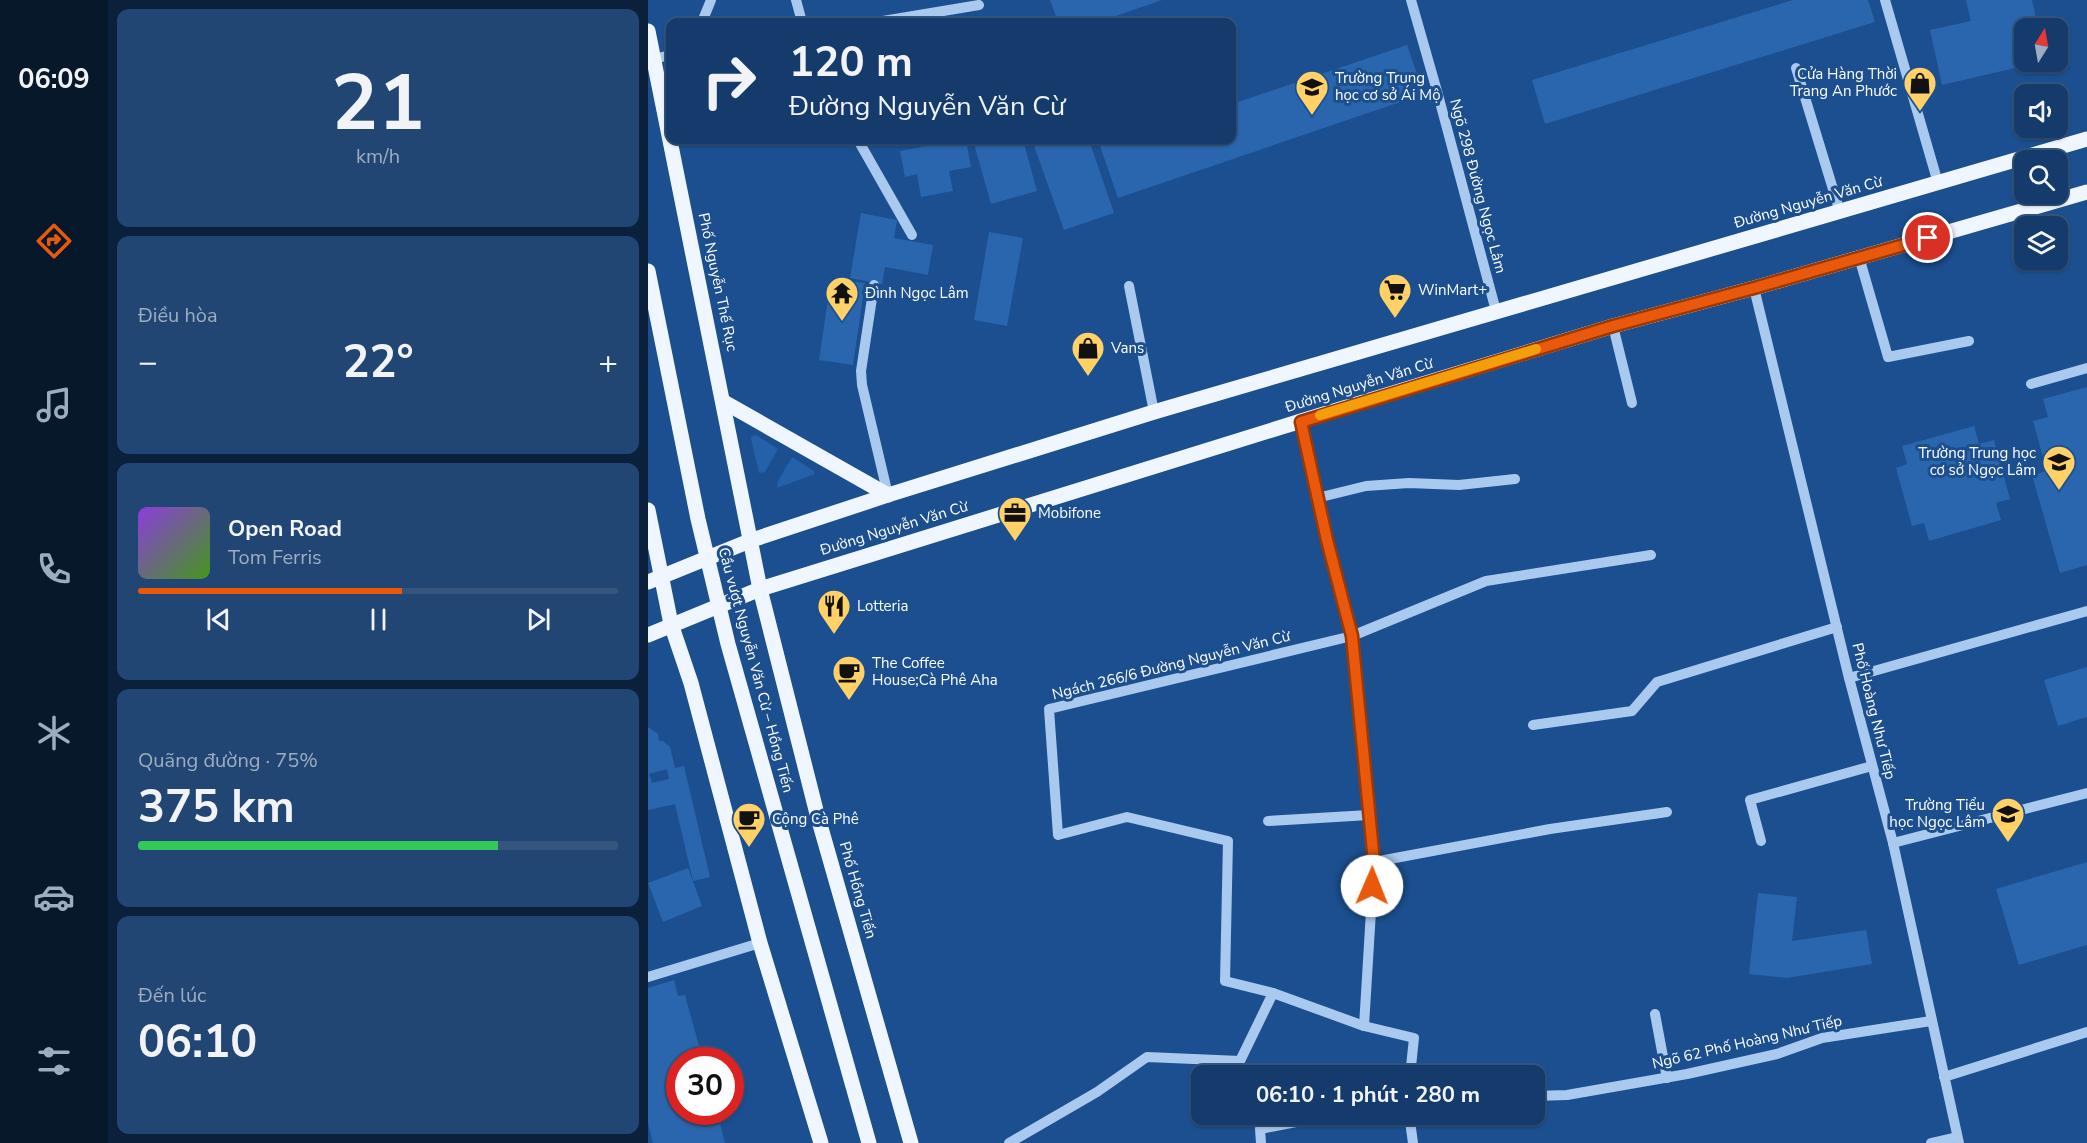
<!DOCTYPE html>
<html lang="vi">
<head>
<meta charset="utf-8">
<style>
  body { margin:0; font-family:"Nunito Sans",sans-serif; background:#214673; color:#f1f3f6; height:100vh; display:flex; flex-direction:column; font-size:22px; white-space:nowrap }
  * { box-sizing:border-box; margin:0 }
  p { font-size:20px; color:#9dadc1 }
  .icon { flex:none; width:33px; height:33px; fill:none; stroke:currentColor; stroke-width:2; stroke-linecap:round; stroke-linejoin:round }
  .map { position:relative; flex:1; overflow:hidden }
  .side { display:flex; flex-direction:column; gap:9px; padding:9px; background:#0b203b; width:540px }
  .side>* { flex:none }
  .top-card { position:absolute; left:18px; top:18px; width:570px; height:126px; border-radius:12px; box-shadow:0 2px 4px #0004,0 0 0 2px #33557e; background:#143b6b; color:#f1f3f6; overflow:hidden }
  .needle { width:39px; rotate:11deg }
  .tools { position:absolute; left:1366px; top:18px; display:grid; gap:12px }
  .tools a { display:grid; place-items:center; width:54px; height:54px; border-radius:12px; background:#143b6b; box-shadow:0 2px 4px #0004,0 0 0 2px #33557e; font-size:30px }
  .speed { position:absolute; left:18px; top:1047px; display:flex; gap:12px; font-size:30px; font-weight:700; text-align:center }
  .speed>* { display:grid; place-content:center; width:78px; height:78px; border-radius:50%; background:#143b6b; box-shadow:0 2px 4px #0004,0 0 0 2px #33557e; line-height:1 }
  .speed .limit { border:9px solid #d22; background:#fff; color:#111 }
  .pin { position:absolute; display:grid; place-items:center; width:51px; height:51px; color:#fff; margin:-26px; border:3px solid #fff; border-radius:50%; box-shadow:0 2px 6px #0007 }
  .me { position:absolute; width:66px; margin:-33px; rotate:1deg; stroke-linejoin:round; filter:drop-shadow(0 0 4px #0008) }
  .turn { display:flex; align-items:center; gap:21px; height:126px; padding:0 24px; font-size:27px }
  .turn .icon { width:78px; height:78px; stroke-width:2.5 }
  .turn b { display:block; font-size:42px; line-height:51px }
  .big { font-size:45px; font-weight:700; line-height:1.1 }
  .side .widget { flex:1; display:flex; flex-direction:column; justify-content:center; gap:9px; min-width:0; padding:0 21px; border-radius:12px; background:#214673 }
  .side .dial { align-items:center; gap:0 }
  .dial b { font-size:78px; line-height:1 }
  .song { display:flex; align-items:center; gap:18px }
  .cover { width:72px; height:72px; border-radius:9px; background:linear-gradient(135deg,hsl(270 70% 55%),hsl(100 70% 35%)) }
  .played { height:6px; border-radius:3px; background:linear-gradient(90deg,#ea580c 55%,#33557e 55%) }
  .keys { display:flex; justify-content:space-around; direction:ltr }
  .heat { display:flex; justify-content:space-between; align-items:center; font-size:33px; direction:ltr }
  .charge { height:9px; border-radius:4px; background:linear-gradient(90deg,#34c759 75%,#33557e 0) }
  .trip { position:absolute; left:543px; top:1065px; width:354px; height:60px; border-radius:12px; background:#143b6b; box-shadow:0 2px 4px #0004,0 0 0 2px #33557e; font-weight:700; line-height:60px; text-align:center }
  main { display:flex; flex:1; min-height:0 }
  .tab-bar { display:flex; flex-direction:column; width:108px; justify-content:space-around; align-items:center; background:#08182b; color:#9dadc1 }
  .tab-bar .icon { width:42px; height:42px }
  .tab-bar .current { color:#ea580c }
  .tab-bar b { font-size:27px; color:#f1f3f6 }
  .map>svg:first-child { display:block }
  .green { fill:#2461a8 }
  .building { fill:#2a66ad; fill-rule:evenodd }
  .lines { fill:none; stroke-linecap:round; stroke-linejoin:round }
  .minor { stroke:#a9c9ee; stroke-width:10 }
  .major { stroke:#f0f6ff; stroke-width:15 }
  .major-bridge { stroke:#f0f6ff; stroke-width:15 }
  .route-casing { stroke:#983908; stroke-width:15 }
  .route { stroke:#ea580c; stroke-width:10 }
  .slow { stroke:#f59e0b; stroke-width:10 }
  .labels { text-anchor:middle; stroke-width:6; stroke-linejoin:round; paint-order:stroke }
  .poi-label { font-size:15px; fill:#fff; stroke:#1b4f8f; text-anchor:start }
  .street-label { font-size:15px; fill:#fff; stroke:#1b4f8f }
</style>
</head>
<body>
<main>
<nav class="tab-bar">
<b>06:09</b>
<svg class="icon current" aria-label="directions" viewBox="0 0 24 24"><path d="M12 3l9 9-9 9-9-9zM9 14v-3h6M13 9l2 2-2 2"/></svg>
<svg class="icon" aria-label="music" viewBox="0 0 24 24"><path d="M9 18V5l10-2v13"/><circle cx="6" cy="18" r="3"/><circle cx="16" cy="16" r="3"/></svg>
<svg class="icon" aria-label="phone" viewBox="0 0 24 24"><path d="M5 4h4l2 5-3 2q2 4 5 5l2-3 5 2v4C11 20 4 13 5 4z"/></svg>
<svg class="icon" aria-label="climate" viewBox="0 0 24 24"><path d="M12 3v18M4 7l16 10M4 17L20 7"/></svg>
<svg class="icon" aria-label="car" viewBox="0 0 24 24"><path d="M5 17H2v-5l4-1 3-4h7l3 4 3 1v5h-3M9 17h6M6 11h13"/><circle cx="7" cy="17" r="2"/><circle cx="17" cy="17" r="2"/></svg>
<svg class="icon" aria-label="filters" viewBox="0 0 24 24"><path d="M4 7h16M4 17h16"/><circle cx="9" cy="7" r="2"/><circle cx="15" cy="17" r="2"/></svg>
</nav>
<section class="side">
<div class="widget dial"><b>21</b><p>km/h</p></div>
<div class="widget"><p>Điều hòa</p>
<div class="heat"><a>−</a><b class="big">22°</b><a>+</a></div>
</div>
<div class="widget">
<div class="song"><i class="cover"></i><div><b>Open Road</b><p>Tom Ferris</p></div></div>
<div class="played"></div>
<div class="keys"><svg class="icon" aria-label="previous" viewBox="0 0 24 24"><path d="M18 5L8 12l10 7zM5 5v14"/></svg><svg class="icon" aria-label="pause" viewBox="0 0 24 24"><path d="M8 5v14M16 5v14"/></svg><svg class="icon" aria-label="next" viewBox="0 0 24 24"><path d="M6 5l10 7-10 7zM19 5v14"/></svg></div>
</div>
<div class="widget"><p>Quãng đường · 75%</p><b class="big">375 km</b><div class="charge"></div></div>
<div class="widget"><p>Đến lúc</p><b class="big">06:10</b></div>
</section>
<div class="map">
<svg width="1439" height="1143" viewBox="0 0 1439 1143">
  <rect width="100%" height="100%" fill="#1b4f8f"/>
  <g class="green">
    <polygon points="108,435 130,449 117,472 111,473 103,439 103,437"/>
    <polygon points="144,457 166,471 167,474 129,488 130,481"/>
  </g>
  <g class="building">
    <polygon points="402,0 514,0 459,19 461,22 410,22"/>
    <polygon points="1145,0 1220,0 1227,22 897,124 884,80"/>
    <polygon points="1318,0 1384,0 1390,28 1377,28 1377,62 1392,62 1294,85 1282,30 1323,21"/>
    <polygon points="759,45 776,94 470,198 450,140 584,140 584,104"/>
    <polygon points="312,140 318,140 323,167 301,171 305,191 273,197 269,174 257,177 252,151"/>
    <polygon points="325,140 375,140 389,191 343,204"/>
    <polygon points="384,140 441,140 466,213 416,230"/>
    <polygon points="213,213 249,220 246,238 285,245 280,275 237,267 234,284 202,278"/>
    <polygon points="341,232 375,238 359,326 326,320"/>
    <polygon points="183,279 217,283 205,365 171,360"/>
    <polygon points="1439,387 1439,565 1412,573 1384,475 1399,471 1385,421 1400,417 1395,399"/>
    <polygon points="1326,426 1331,444 1346,440 1362,499 1348,503 1353,520 1281,541 1276,523 1264,526 1248,468 1259,464 1254,446"/>
    <polygon points="1439,667 1439,717 1410,726 1396,680"/>
    <path d="M0 727 10 734 11 741H15L22 747 27 768 36 766 62 877 45 881 27 804 0 810ZM19 769 21 779 4 783 1 774Z"/>
    <polygon points="1439,862 1439,945 1371,965 1348,889"/>
    <polygon points="40,868 54,906 15,922 0,883"/>
    <polygon points="1110,893 1149,897 1144,941 1218,930 1224,964 1139,978 1101,974"/>
    <polygon points="26,980 30,996 37,995 55,1060 32,1060 32,1112 69,1112 77,1143 5,1143 0,1123 0,988"/>
  </g>
  <g class="lines">
    <g class="minor">
      <polyline points="148,0 154,22"/>
      <polyline points="763,0 789,91 848,311"/>
      <polyline points="1237,0 1290,183"/>
      <polyline points="54,22 63,0"/>
      <polyline points="229,22 331,5"/>
      <polyline points="6,59 22,55"/>
      <polyline points="1148,68 1192,212"/>
      <polyline points="210,140 264,235"/>
      <polyline points="1211,257 1240,357 1321,341"/>
      <polyline points="226,285 213,371 214,385 240,495"/>
      <polyline points="481,286 506,412"/>
      <polyline points="1106,288 1201,678 1245,843 1311,1143"/>
      <polyline points="965,326 984,403"/>
      <polyline points="1383,384 1439,368"/>
      <polyline points="653,421 679,540 704,636 726,862 716,1026"/>
      <polyline points="669,498 718,486 761,483 811,485 867,479"/>
      <polyline points="1201,678 1439,611"/>
      <polyline points="885,725 984,711 1009,682 1189,627"/>
      <polyline points="620,821 721,815"/>
      <polyline points="1113,841 1102,800 1224,766"/>
      <polyline points="1245,843 1439,793"/>
      <polyline points="726,862 902,829 1019,812"/>
      <polyline points="0,977 112,943"/>
      <polyline points="1007,1014 1019,1078"/>
      <polyline points="762,1076 766,1038 716,1026 625,993 577,981 580,841 479,817 410,835 401,709 704,636 838,581 1003,555"/>
      <polyline points="1296,1077 1439,1032"/>
      <polyline points="886,1096 919,1095 1039,1074 1129,1054 1174,1038 1283,1021"/>
      <polyline points="761,1114 765,1143"/>
      <polyline points="361,1143 449,1092 499,1057 592,1061 625,993"/>
      <polyline points="613,1143 612,1129 689,1114"/>
      <polyline points="1283,1143 1309,1137"/>
    </g>
    <g class="major">
      <polyline points="0,31 112,589 169,814 263,1143"/>
      <polyline points="76,402 240,495"/>
      <polyline points="0,510 23,624 43,683 112,943 173,1143"/>
      <polyline points="0,582 104,540 240,495 506,412 1439,139"/>
      <polyline points="0,635 112,589 653,421 965,326 1106,288 1439,192"/>
    </g>
    <polyline class="major-bridge" points="0,271 50,519 80,644 221,1143"/>
  </g>
  <g class="lines">
    <defs>
      <polyline id="route" points="724,886 726,862 704,636 679,540 653,422 965,326 1106,288 1280,238"/>
    </defs>
    <use href="#route" class="route-casing"/>
    <use href="#route" class="route"/>
    <polyline class="slow" points="672,415 888,349"/>
  </g>
  <defs>
    <symbol id="shop-pin" viewBox="-11 -11 22 30"><path d="M0 17L-7.5 6A9.5 9.5 0 1 1 7.5 6Z" fill="#ffd166" stroke="#1b4f8f"/><path d="M-5-2.5h2.3a2.7 3.5 0 0 1 5.4 0H5L5.5 6h-11ZM-1.5-2.5h3a1.5 2.3 0 0 0-3 0Z" fill="#111"/></symbol>
    <symbol id="school-pin" viewBox="-11 -11 22 30"><path d="M0 17L-7.5 6A9.5 9.5 0 1 1 7.5 6Z" fill="#ffd166" stroke="#1b4f8f"/><path d="M0-5L7-2L0 1L-7-2ZM-4 1L0 2.5L4 1V4Q0 6-4 4Z" fill="#111"/></symbol>
    <symbol id="supermarket-pin" viewBox="-11 -11 22 30"><path d="M0 17L-7.5 6A9.5 9.5 0 1 1 7.5 6Z" fill="#ffd166" stroke="#1b4f8f"/><path d="M-6-5.5h2.5l.6 2H6L4.5 2H-2.5L-4.4-4H-6ZM-1.5 3.2a1.3 1.3 0 1 0 .1 0ZM3 3.2a1.3 1.3 0 1 0 .1 0Z" fill="#111"/></symbol>
    <symbol id="temple-pin" viewBox="-11 -11 22 30"><path d="M0 17L-7.5 6A9.5 9.5 0 1 1 7.5 6Z" fill="#ffd166" stroke="#1b4f8f"/><path d="M0-6L5-2H3V0L6.5 2.5H4V6H1.5V3h-3V6H-4V2.5H-6.5L-3 0V-2H-5Z" fill="#111"/></symbol>
    <symbol id="office-pin" viewBox="-11 -11 22 30"><path d="M0 17L-7.5 6A9.5 9.5 0 1 1 7.5 6Z" fill="#ffd166" stroke="#1b4f8f"/><path d="M-6-3h4V-5.5h4V-3h4V5H-6ZM-1-4.5V-3h2v-1.5ZM-6 0V1H6V0Z" fill="#111"/></symbol>
    <symbol id="restaurant-pin" viewBox="-11 -11 22 30"><path d="M0 17L-7.5 6A9.5 9.5 0 1 1 7.5 6Z" fill="#ffd166" stroke="#1b4f8f"/><path d="M-5-6h1v4h1v-4h1v4h1v-4h1v5L-1.5 .5V6h-2V.5L-5-1ZM5-6V6H3V1.5H1.5Q1.5-4 5-6Z" fill="#111"/></symbol>
    <symbol id="cafe-pin" viewBox="-11 -11 22 30"><path d="M0 17L-7.5 6A9.5 9.5 0 1 1 7.5 6Z" fill="#ffd166" stroke="#1b4f8f"/><path d="M-5.5-4.5H6V0H3Q3 3.5 0 3.5H-2.5Q-5.5 3.5-5.5 0ZM3-3.2v2h1.7v-2ZM-6 4.5H4V6H-6Z" fill="#111"/></symbol>
  </defs>
  <g fill-rule="evenodd">
    <use href="#shop-pin" x="1253" y="64" width="38" height="52"/>
    <use href="#school-pin" x="645" y="68" width="38" height="52"/>
    <use href="#supermarket-pin" x="728" y="271" width="38" height="52"/>
    <use href="#temple-pin" x="175" y="274" width="38" height="52"/>
    <use href="#shop-pin" x="421" y="329" width="38" height="52"/>
    <use href="#school-pin" x="1392" y="443" width="38" height="52"/>
    <use href="#office-pin" x="348" y="494" width="38" height="52"/>
    <use href="#restaurant-pin" x="167" y="587" width="38" height="52"/>
    <use href="#cafe-pin" x="182" y="653" width="38" height="52"/>
    <use href="#school-pin" x="1341" y="795" width="38" height="52"/>
    <use href="#cafe-pin" x="82" y="800" width="38" height="52"/>
  </g>
  <g class="labels">
    <g class="poi-label">
      <text x="1249" y="79" text-anchor="end">Cửa Hàng Thời<tspan x="1249" dy="17">Trang An Phước</tspan></text>
      <text x="687" y="83">Trường Trung<tspan x="687" dy="17">học cơ sở Ái Mộ</tspan></text>
      <text x="770" y="295">WinMart+</text>
      <text x="217" y="298">Đình Ngọc Lâm</text>
      <text x="463" y="353">Vans</text>
      <text x="1388" y="458" text-anchor="end">Trường Trung học<tspan x="1388" dy="17">cơ sở Ngọc Lâm</tspan></text>
      <text x="390" y="518">Mobifone</text>
      <text x="209" y="611">Lotteria</text>
      <text x="224" y="668">The Coffee<tspan x="224" dy="17">House;Cà Phê Aha</tspan></text>
      <text x="1337" y="810" text-anchor="end">Trường Tiểu<tspan x="1337" dy="17">học Ngọc Lâm</tspan></text>
      <text x="124" y="824">Cộng Cà Phê</text>
    </g>
    <g class="street-label">
      <text transform="translate(830 186) rotate(75)" y="5">Ngõ 298 Đường Ngọc Lâm</text>
      <text transform="translate(1160 202) rotate(-16)" y="5">Đường Nguyễn Văn Cừ</text>
      <text transform="translate(70 282) rotate(78)" y="5">Phố Nguyễn Thế Rục</text>
      <text transform="translate(711 385) rotate(-17)" y="5">Đường Nguyễn Văn Cừ</text>
      <text transform="translate(246 528) rotate(-17)" y="5">Đường Nguyễn Văn Cừ</text>
      <text transform="translate(523 665) rotate(-14)" y="5">Ngách 266/6 Đường Nguyễn Văn Cừ</text>
      <text transform="translate(108 670) rotate(75)" y="5">Cầu vượt Nguyễn Văn Cừ – Hồng Tiến</text>
      <text transform="translate(1226 711) rotate(76)" y="5">Phố Hoàng Như Tiếp</text>
      <text transform="translate(210 890) rotate(74)" y="5">Phố Hồng Tiến</text>
      <text transform="translate(1099 1042) rotate(-13)" y="5">Ngõ 62 Phố Hoàng Như Tiếp</text>
    </g>
  </g>
</svg>
<div class="tools">
<a><svg class="needle" viewBox="-14 -14 28 28"><path d="M0-13l5 13h-10z" fill="#e53935"/><path d="M0 13l5-13h-10z" fill="#9dadc1"/></svg></a>
<a><svg class="icon" aria-label="sound" viewBox="0 0 24 24"><path d="M4 9h4l5-4v14l-5-4H4zM17 9q2 3 0 6"/></svg></a>
<a><svg class="icon" aria-label="search" viewBox="0 0 24 24"><circle cx="10" cy="10" r="6"/><path d="M15 15l6 6"/></svg></a>
<a><svg class="icon" aria-label="layers" viewBox="0 0 24 24"><path d="M12 4l9 5-9 5-9-5zM3 14l9 5 9-5"/></svg></a>
</div>
<div class="speed"><div class="limit">30</div></div>
<div class="pin" style="left:1280px;top:238px;background:#d93025"><svg class="icon" aria-label="arrive" viewBox="0 0 24 24"><path d="M6 21V4h12l-3 4 3 4H6"/></svg></div>
<svg class="me" style="left:724px;top:886px" viewBox="-20 -20 40 40"><circle r="19" fill="#fff"/><path d="M0-13L10 11 0 6-10 11z" fill="#ea580c"/></svg>
<div class="trip">06:10 · 1 phút · 280 m</div>
<div class="top-card">
<div class="turn"><svg class="icon" aria-label="right" viewBox="0 0 24 24"><path d="M7 20v-9h11M14 6l5 5-5 5"/></svg><div><b>120 m</b>Đường Nguyễn Văn Cừ</div></div>
</div>
</div>
</main>
</body>
</html>
